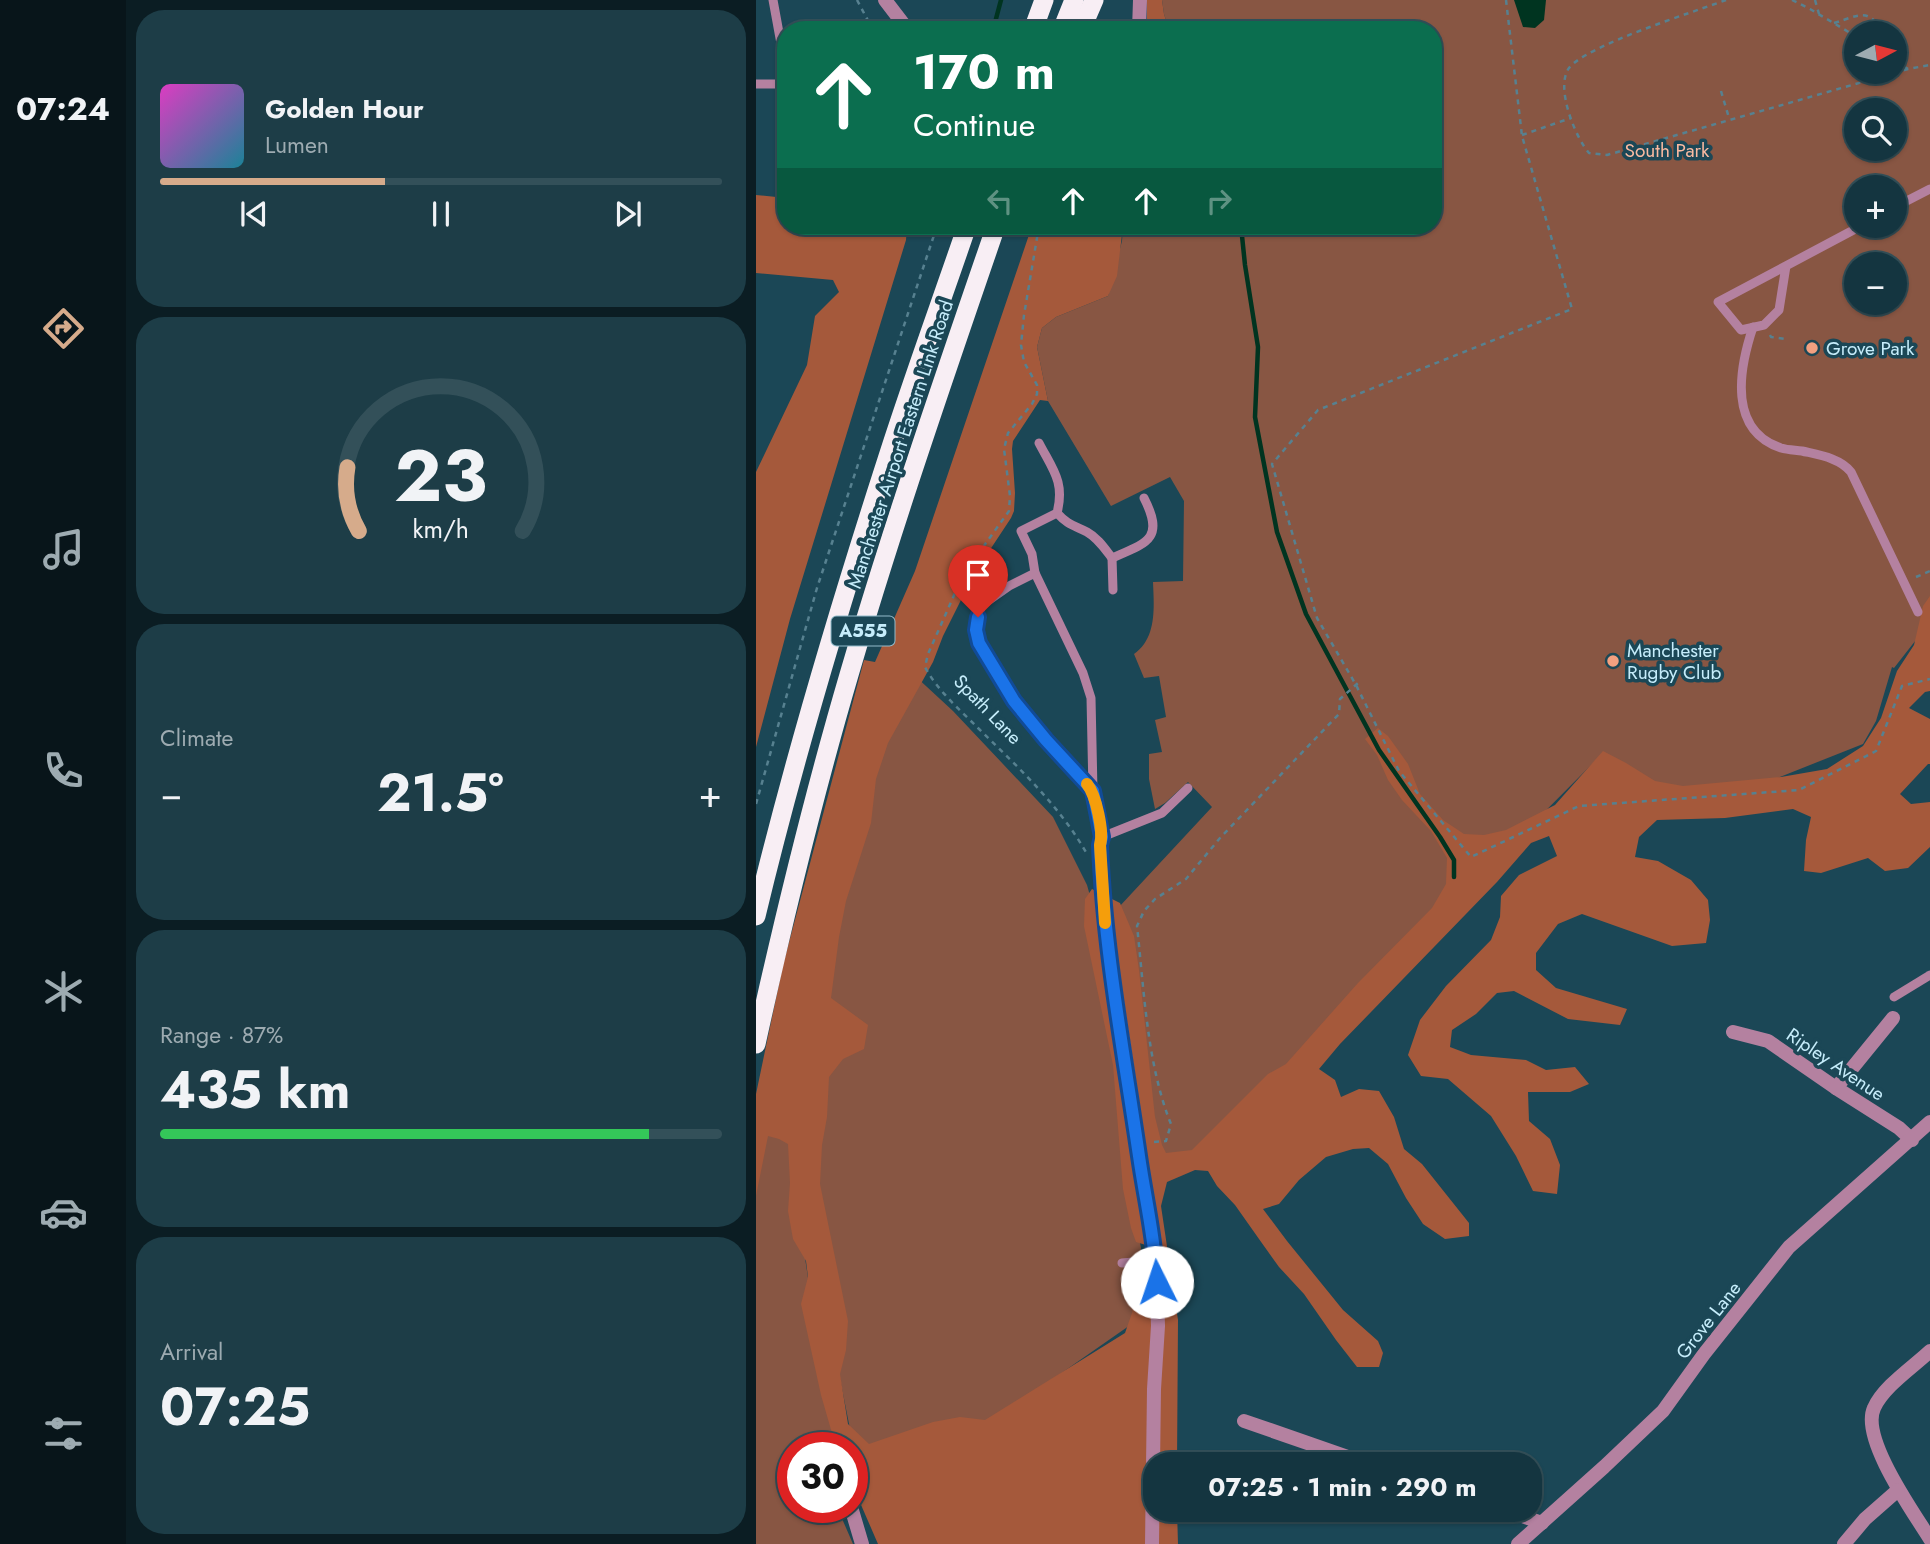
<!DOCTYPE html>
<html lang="en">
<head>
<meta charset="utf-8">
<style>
  body { margin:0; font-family:Jost,sans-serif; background:#1d3d47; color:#f1f3f6; height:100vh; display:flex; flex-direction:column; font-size:26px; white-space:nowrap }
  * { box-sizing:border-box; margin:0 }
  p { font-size:23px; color:#9dabb1 }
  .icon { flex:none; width:38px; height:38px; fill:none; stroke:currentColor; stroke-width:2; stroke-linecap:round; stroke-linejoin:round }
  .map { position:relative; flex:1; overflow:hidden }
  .drawer { display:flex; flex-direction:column; gap:10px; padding:10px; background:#0b1d23; width:630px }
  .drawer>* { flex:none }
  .top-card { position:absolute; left:21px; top:21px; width:665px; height:214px; border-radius:28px; box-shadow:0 2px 5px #0004,0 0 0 2px #335059; background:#0b6e4f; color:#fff; overflow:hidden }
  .needle { width:46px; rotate:83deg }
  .controls { position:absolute; left:1088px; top:21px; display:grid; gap:14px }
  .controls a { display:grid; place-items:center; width:63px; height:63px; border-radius:50%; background:#143540; box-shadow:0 2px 5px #0004,0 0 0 2px #335059; font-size:35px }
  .speed { position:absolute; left:21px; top:1432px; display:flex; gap:14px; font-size:35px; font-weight:700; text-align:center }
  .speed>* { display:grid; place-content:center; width:91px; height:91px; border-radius:50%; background:#143540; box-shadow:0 2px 5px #0004,0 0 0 2px #335059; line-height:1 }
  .speed .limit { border:10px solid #d22; background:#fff; color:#111 }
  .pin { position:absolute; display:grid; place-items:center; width:60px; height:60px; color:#fff; margin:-72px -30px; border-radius:50% 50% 50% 0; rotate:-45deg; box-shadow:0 0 7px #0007 }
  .pin .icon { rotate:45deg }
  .me { position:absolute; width:77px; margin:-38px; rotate:356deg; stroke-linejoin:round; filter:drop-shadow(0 0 5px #0008) }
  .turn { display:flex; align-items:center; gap:24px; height:147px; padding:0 21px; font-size:32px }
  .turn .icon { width:91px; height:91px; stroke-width:2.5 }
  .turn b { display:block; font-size:49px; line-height:60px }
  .lanes { display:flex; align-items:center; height:66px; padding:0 21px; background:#0003; justify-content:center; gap:35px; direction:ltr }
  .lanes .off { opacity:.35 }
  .big { font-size:52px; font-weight:700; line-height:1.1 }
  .drawer .widget { flex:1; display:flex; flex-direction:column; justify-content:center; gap:10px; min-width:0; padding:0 24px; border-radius:28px; background:#1d3d47 }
  .drawer .dial { align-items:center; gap:0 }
  .dial svg { height:182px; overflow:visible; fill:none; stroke:#335059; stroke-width:7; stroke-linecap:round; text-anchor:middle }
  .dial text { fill:#f1f3f6; stroke:none }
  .song { display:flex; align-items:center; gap:21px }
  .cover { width:84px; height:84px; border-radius:10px; background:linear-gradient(135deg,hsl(310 70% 55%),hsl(190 70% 35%)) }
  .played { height:7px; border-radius:4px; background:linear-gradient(90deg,#d6ab8b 40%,#335059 40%) }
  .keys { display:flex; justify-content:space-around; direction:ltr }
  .heat { display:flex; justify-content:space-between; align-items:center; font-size:38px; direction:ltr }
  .charge { height:10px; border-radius:5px; background:linear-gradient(90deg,#34c759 87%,#335059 0) }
  .trip { position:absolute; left:387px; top:1452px; width:399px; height:70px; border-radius:28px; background:#143540; box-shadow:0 2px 5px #0004,0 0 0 2px #335059; font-weight:700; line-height:70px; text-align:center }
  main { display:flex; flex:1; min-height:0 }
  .menu { display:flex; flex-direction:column; width:126px; justify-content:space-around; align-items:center; background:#08151a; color:#9dabb1 }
  .menu .icon { width:49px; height:49px }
  .menu .on { color:#d6ab8b }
  .menu b { font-size:32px; color:#f1f3f6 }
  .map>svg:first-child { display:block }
  .green { fill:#885643; fill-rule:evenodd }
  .forest { fill:#a5593b }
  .water { fill:#003420 }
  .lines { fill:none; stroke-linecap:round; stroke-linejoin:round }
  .stream { stroke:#003420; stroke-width:4.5 }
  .path { stroke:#578190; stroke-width:2.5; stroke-dasharray:5 5; stroke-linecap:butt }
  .service { stroke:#b481a0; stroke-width:9 }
  .minor { stroke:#b481a0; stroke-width:14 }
  .tertiary { stroke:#b481a0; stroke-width:14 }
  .trunk { stroke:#f8eef4; stroke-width:19 }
  .route-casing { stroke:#114b97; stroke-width:18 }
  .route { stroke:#1a73e8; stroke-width:12 }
  .slow { stroke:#f59e0b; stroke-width:12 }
  .poi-dot { fill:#f2a080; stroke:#1b4756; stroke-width:2.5 }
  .labels { text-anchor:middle; stroke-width:7; stroke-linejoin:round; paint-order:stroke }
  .shield { fill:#1b4756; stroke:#93bbca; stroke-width:2 }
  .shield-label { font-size:18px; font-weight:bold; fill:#c6edfb }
  .park-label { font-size:19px; fill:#fbbaa1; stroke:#1b4756 }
  .poi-label { font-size:19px; fill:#c6edfb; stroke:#1b4756; text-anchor:start }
  .street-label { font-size:19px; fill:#c6edfb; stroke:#1b4756 }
</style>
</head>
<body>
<main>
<nav class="menu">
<b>07:24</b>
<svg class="icon on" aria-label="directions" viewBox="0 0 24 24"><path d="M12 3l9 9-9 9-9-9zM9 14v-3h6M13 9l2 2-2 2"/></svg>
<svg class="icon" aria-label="music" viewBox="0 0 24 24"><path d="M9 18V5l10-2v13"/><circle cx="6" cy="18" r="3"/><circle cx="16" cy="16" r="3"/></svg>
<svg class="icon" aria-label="phone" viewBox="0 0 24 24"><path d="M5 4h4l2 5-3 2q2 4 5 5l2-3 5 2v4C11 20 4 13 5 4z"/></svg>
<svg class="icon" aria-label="climate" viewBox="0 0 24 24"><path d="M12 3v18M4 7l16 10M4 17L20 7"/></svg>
<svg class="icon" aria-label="car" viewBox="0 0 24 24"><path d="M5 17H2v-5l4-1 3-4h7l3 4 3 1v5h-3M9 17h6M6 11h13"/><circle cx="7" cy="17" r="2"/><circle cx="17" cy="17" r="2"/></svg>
<svg class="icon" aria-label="filters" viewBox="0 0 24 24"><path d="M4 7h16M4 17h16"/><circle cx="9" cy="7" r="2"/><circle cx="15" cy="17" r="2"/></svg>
</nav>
<section class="drawer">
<div class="widget">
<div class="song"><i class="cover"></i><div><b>Golden Hour</b><p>Lumen</p></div></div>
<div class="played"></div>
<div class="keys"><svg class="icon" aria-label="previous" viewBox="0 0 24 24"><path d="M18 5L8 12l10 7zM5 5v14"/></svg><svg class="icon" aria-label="pause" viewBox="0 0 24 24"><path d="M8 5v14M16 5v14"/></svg><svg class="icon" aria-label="next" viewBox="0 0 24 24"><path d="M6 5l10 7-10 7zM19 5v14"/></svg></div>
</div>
<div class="widget dial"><svg viewBox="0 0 100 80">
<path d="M14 69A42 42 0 1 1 86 69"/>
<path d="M14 69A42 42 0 0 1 9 41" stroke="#d6ab8b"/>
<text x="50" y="56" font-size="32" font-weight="700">23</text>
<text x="50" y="72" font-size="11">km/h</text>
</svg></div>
<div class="widget"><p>Climate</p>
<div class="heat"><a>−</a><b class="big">21.5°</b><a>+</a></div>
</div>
<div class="widget"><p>Range · 87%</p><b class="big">435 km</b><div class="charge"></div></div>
<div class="widget"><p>Arrival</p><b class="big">07:25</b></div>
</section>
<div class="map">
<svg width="1174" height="1544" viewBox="0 0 1174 1544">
  <rect width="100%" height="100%" fill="#1b4756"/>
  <g class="green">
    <path d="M406 0H1174V622L1138 668 1136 667 1120 721 1107 744 996 788 901 792 845 755 533 1069 450 1150 403 1165 363 907 456 807 432 782 409 803 399 809 393 779V754L406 752 399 720 410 717 403 676 388 678 378 654C401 638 398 607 397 582L427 581 428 501 414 477 355 506 292 401 281 347 286 328 300 317 352 296 366 241 367 226H677V30H413L408 14ZM1101 33H1139V72H1101ZM1101 110H1139V149H1101ZM1101 187H1139V226H1101ZM1101 264H1139V303H1101Z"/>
    <polygon points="157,674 197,711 297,817 331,885 338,910 373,1186 385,1248 380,1321 218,1434 100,1459 66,1288 50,1191 91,840"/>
    <polygon points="5,1128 38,1135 46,1238 57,1311 87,1447 37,1447 37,1507 81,1507 97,1544 0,1544 0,1152"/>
  </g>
  <g class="forest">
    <polygon points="391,0 406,0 408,14 413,30 391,30"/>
    <polygon points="0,195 30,198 30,226 151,226 150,240 34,619 0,747 0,472 51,365 59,316 83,292 77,280 0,273"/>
    <polygon points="276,226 367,226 361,276 352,296 300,317 286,328 281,347 292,401 284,400 257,441 256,449 259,493 258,511 255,518 218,574 187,636 177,662 132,743 120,779 115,823 90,901 83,937 75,998 112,1025 108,1049 87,1059 73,1077 71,1117 66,1145 64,1184 92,1321 90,1350 84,1374 92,1424 113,1444 177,1422 204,1417 229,1420 369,1333 376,1313 381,1284 395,1264 393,1246 380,1242 375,1228 367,1189 357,1065 328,926 329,899 336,889 364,903 378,936 383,970 399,1117 406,1145 410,1153 436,1150 512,1074 530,1064 602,983 676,908 690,884 691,858 675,831 646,800 632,780 621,755 609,739 622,728 632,736 652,764 664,794 687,820 708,834 728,835 750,830 799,805 847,751 870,763 899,781 927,786 1025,777 1071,769 1107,746 1125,718 1141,671 1158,645 1167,606 1174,596 1174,691 1169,692 1153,708 1174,719 1174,764 1172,764 1144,794 1155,804 1174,802 1174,847 1152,868 1129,871 1112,858 1065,873 1048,871 1050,840 1055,817 1037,809 969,818 901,820 883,837 879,857 902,861 935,880 952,900 954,920 950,943 916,946 826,914 802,924 780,953 780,970 800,988 871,1009 864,1025 812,1019 758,991 741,993 720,1014 696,1030 694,1047 715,1055 770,1060 790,1070 819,1067 833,1084 814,1092 772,1092 773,1121 794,1139 804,1165 801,1194 777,1191 760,1156 735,1116 692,1079 665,1076 652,1055 664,1020 690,986 735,940 744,917 745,896 763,875 801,856 793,836 775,843 741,882 584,1044 563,1069 579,1080 585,1097 603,1089 623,1091 638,1117 648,1149 666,1164 713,1223 713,1236 689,1239 667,1224 650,1198 632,1164 613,1148 597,1149 570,1157 543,1180 523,1204 507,1209 531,1241 587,1310 622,1341 627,1353 623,1367 601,1367 580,1340 548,1294 523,1267 503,1239 479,1205 461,1186 452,1171 439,1170 411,1182 405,1206 422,1320 421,1465 399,1465 399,1510 421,1510 422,1544 122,1544 96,1484 96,1447 80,1447 65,1395 45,1304 52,1277 50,1261 37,1239 32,1211 34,1183 32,1144 23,1139 12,1136 0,1196 0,1094 27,965 108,660 119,662 159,571"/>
  </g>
  <polygon class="water" points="758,0 790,0 788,20 779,28 767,27"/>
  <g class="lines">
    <g class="stream">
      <polyline points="237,30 245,0"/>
      <polyline points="485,226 489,265 502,347 499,417 521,532 550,614 623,750 684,837 698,860 698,877"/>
    </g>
    <g class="path">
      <polyline points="101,0 117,30"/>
      <polyline points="750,0 766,136 816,309 562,410 516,464 561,618 600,685 643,771 715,857 823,806 1043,790 1120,751 1146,686 1174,679"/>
      <path d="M970 0C938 12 831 45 813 68 799 87 819 137 833 153L851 155 1152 69 1174 65"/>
      <polyline points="1036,0 1054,9 1101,37"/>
      <polyline points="1059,0 1063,14"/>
      <path d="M1078 23C1105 15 1111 7 1128 33"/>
      <polyline points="1139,61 1152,69"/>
      <polyline points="965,91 973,118"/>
      <polyline points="766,135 815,118"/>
      <path d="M283 226 268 315 265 345 268 362 281 385V394L276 404 252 433 248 449 254 496 253 511 207 575 172 654 169 667C181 690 204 710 222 728 262 767 304 806 331 854"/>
      <polyline points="1014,335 1015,337 1030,339"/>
      <polyline points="1160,577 1174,571"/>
      <polyline points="0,804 61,588 181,226"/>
      <path d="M398 1142 410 1141 415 1124C391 1065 388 989 381 926L388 911 399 899 430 879 464 838 583 714 584 699 602 683"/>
    </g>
    <g class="service">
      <polyline points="17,0 30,71"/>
      <polyline points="0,84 30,84"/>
      <polyline points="1139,207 1174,189"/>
      <polyline points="1030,266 1023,310 1008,325 985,330 962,302 1105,226"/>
      <path d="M997 327C983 369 972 430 1025 448 1032 450 1039 450 1046 451 1063 455 1084 458 1095 472L1162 612"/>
      <path d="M301 513C312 525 317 525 331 532 342 538 349 549 356 558 391 543 409 539 388 498"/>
      <polyline points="356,558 357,590"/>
      <path d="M279 573 276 554 265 531 301 513C309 482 297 470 283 443"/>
      <polyline points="337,791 290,740 258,701 221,636 221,617 226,605 253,586 279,573 327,673 335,698 337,791 346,837 344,845 345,866"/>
      <polyline points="346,837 406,813 432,788"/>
      <polyline points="1138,997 1174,975"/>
      <polyline points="366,1263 400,1260"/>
    </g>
    <g class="minor">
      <polyline points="129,0 152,30"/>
      <polyline points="383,30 384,0"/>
      <polyline points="345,866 348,916 400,1260 402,1326 398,1389 396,1544"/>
      <polyline points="977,1032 1012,1041 1080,1088 1143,1128 1156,1140"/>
      <polyline points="1080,1088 1137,1018"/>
      <path d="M1174 1351C1157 1367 1127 1387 1118 1408 1104 1438 1158 1513 1174 1539"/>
      <polyline points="488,1421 615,1465"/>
      <polyline points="95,1507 106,1544"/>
      <polyline points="749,1510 786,1523"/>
      <polyline points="1088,1544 1109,1519 1142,1490"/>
    </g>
    <polyline class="tertiary" points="762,1544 848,1467 907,1411 948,1354 1033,1247 1174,1122"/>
    <g class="trunk">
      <polyline points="277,30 288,0"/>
      <polyline points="306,30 318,0"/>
      <polyline points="325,30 338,0"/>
      <path d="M0 916C36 766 80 618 127 472 153 389 183 308 211 226"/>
      <path d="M0 1044C24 935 50 827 80 720 127 553 184 389 240 226"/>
    </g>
  </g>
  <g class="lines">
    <defs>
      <path id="route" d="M222 617 220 630 223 643 258 701 290 740 337 791 346 837 344 845C348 949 368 1053 383 1156 389 1198 399 1239 401 1282"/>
    </defs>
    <use href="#route" class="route-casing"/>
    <use href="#route" class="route"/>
    <path class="slow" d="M331 784C340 795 348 832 344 845L349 923"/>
  </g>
  <g class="poi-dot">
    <circle cx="1056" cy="348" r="7"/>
    <circle cx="857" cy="661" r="7"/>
  </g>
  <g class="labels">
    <rect class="shield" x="75.5" y="616.5" width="63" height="29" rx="5"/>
    <g class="shield-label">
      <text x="107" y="637">A555</text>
    </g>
    <g class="park-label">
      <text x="911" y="157">South Park</text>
    </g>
    <g class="poi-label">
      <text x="1070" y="355">Grove Park</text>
      <text x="871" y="657">Manchester<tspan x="871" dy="22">Rugby Club</tspan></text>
    </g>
    <g class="street-label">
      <text transform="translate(144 444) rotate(-72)" y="7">Manchester Airport Eastern Link Road</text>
      <text transform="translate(232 709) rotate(46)" y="7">Spath Lane</text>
      <text transform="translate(1080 1064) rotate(34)" y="7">Ripley Avenue</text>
      <text transform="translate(952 1320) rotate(-52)" y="7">Grove Lane</text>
    </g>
  </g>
</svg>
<div class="controls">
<a><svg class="needle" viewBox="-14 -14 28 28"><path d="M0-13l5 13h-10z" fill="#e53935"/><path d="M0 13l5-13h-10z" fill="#9dabb1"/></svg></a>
<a><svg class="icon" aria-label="search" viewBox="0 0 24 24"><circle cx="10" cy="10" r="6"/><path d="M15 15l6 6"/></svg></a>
<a>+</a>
<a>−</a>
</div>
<div class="speed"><div class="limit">30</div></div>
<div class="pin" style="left:222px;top:617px;background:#d93025"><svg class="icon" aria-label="arrive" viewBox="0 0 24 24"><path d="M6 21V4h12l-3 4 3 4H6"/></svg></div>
<svg class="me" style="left:401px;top:1282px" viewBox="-20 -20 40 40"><circle r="19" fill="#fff"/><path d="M0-13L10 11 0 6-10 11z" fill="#1a73e8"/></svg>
<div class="trip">07:25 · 1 min · 290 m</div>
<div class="top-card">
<div class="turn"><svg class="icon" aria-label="ahead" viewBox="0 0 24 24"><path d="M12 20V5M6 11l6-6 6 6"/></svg><div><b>170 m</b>Continue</div></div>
<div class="lanes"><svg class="icon off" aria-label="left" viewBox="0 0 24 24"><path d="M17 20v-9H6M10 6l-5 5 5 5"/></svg><svg class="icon" aria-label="ahead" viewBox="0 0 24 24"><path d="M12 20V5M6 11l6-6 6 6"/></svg><svg class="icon" aria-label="ahead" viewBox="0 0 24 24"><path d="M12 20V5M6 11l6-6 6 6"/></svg><svg class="icon off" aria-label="right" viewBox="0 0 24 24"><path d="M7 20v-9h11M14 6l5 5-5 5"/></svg></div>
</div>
</div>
</main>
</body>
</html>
